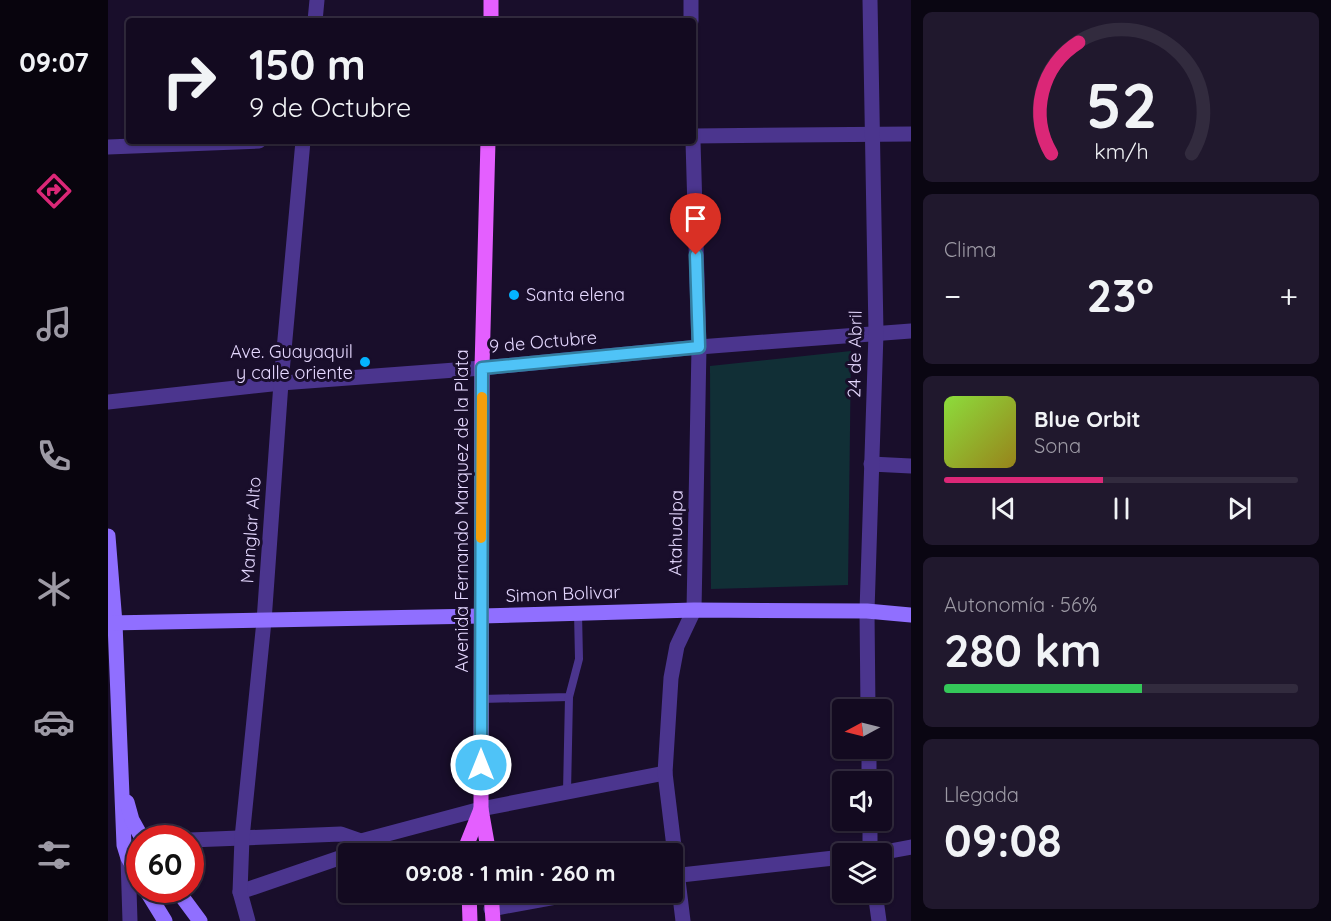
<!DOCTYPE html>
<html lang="es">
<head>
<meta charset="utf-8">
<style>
  body { margin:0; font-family:Quicksand,sans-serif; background:#20182d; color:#f1f3f6; height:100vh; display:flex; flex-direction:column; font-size:22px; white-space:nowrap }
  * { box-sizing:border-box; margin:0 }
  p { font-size:20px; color:#9d9aa5 }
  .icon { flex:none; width:33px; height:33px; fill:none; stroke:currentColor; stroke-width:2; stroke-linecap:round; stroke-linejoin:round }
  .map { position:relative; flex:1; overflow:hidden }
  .details { display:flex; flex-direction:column; gap:12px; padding:12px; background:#0a0612; width:420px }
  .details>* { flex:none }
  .banner { position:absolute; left:18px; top:18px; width:570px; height:126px; border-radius:6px; box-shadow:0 2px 4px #0004,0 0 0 2px #322b3e; background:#130a20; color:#f1f3f6; overflow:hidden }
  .needle { width:39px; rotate:263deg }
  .tools { position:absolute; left:724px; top:699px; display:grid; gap:12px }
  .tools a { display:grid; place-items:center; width:60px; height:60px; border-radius:6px; background:#130a20; box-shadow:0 2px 4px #0004,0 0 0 2px #322b3e; font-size:30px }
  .speed { position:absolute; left:18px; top:825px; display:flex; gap:12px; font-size:30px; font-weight:700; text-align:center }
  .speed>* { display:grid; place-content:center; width:78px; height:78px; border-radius:50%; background:#130a20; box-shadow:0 2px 4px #0004,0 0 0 2px #322b3e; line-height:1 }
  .speed .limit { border:9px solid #d22; background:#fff; color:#111 }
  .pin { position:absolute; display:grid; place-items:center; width:51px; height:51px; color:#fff; margin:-62px -26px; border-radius:50% 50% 50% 0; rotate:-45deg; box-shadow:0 0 6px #0007 }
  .pin .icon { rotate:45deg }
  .me { position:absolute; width:66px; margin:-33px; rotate:0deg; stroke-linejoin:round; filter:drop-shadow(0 0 4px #0008) }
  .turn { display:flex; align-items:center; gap:21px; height:126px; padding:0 24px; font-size:27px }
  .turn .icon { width:78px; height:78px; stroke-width:2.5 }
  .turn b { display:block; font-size:42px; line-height:51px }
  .big { font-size:45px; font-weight:800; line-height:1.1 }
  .details .card { flex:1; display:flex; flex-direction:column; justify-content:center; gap:9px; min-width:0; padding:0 21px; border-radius:9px; background:#20182d }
  .details .dial { align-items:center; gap:0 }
  .dial svg { height:156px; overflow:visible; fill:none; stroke:#322b3e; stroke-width:7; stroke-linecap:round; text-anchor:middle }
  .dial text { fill:#f1f3f6; stroke:none }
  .song { display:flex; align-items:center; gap:18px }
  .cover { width:72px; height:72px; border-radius:9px; background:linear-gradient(135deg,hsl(90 70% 55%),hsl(50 70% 35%)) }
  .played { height:6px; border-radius:3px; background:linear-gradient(90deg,#db2777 45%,#322b3e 45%) }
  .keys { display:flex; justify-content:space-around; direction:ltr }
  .heat { display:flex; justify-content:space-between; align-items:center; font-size:33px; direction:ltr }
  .charge { height:9px; border-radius:4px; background:linear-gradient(90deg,#34c759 56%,#322b3e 0) }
  .trip { position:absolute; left:230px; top:843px; width:345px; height:60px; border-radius:6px; background:#130a20; box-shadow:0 2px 4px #0004,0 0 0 2px #322b3e; font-weight:800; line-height:60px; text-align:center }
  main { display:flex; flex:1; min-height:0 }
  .tabs { display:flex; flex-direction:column; width:108px; justify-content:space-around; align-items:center; background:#08040d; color:#9d9aa5 }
  .tabs .icon { width:42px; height:42px }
  .tabs .on { color:#db2777 }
  .tabs b { font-size:27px; color:#f1f3f6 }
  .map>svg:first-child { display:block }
  .green { fill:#112f36 }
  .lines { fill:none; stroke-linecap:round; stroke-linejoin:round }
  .service { stroke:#4b358e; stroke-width:8 }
  .minor { stroke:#4b358e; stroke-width:15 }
  .secondary { stroke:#906fff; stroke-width:15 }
  .primary { stroke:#e45fff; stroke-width:15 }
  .route-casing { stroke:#337fa1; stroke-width:15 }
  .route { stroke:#4fc3f7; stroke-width:10 }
  .slow { stroke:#f59e0b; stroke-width:10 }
  .poi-dot { fill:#04b3ff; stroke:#190e2b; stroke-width:2 }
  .labels { text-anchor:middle; stroke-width:6; stroke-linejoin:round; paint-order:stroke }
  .poi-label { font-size:18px; fill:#e5d8ff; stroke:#190e2b; text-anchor:start }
  .street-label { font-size:18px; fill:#e5d8ff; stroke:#190e2b }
</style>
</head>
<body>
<main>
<nav class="tabs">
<b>09:07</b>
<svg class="icon on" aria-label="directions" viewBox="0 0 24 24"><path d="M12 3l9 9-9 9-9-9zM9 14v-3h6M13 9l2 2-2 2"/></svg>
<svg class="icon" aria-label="music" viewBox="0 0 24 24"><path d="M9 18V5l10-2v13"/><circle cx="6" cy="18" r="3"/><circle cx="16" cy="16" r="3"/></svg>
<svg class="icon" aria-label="phone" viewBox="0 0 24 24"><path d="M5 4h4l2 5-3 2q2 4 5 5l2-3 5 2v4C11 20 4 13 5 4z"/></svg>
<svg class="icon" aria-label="climate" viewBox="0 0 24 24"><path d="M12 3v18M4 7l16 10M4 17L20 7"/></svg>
<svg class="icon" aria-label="car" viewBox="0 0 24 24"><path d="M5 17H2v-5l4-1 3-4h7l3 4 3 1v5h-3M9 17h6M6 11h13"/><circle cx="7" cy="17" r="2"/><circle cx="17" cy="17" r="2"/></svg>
<svg class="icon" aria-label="filters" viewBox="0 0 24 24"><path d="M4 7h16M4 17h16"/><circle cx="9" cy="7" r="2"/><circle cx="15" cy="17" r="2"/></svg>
</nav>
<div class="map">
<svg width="803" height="921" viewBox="0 0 803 921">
  <rect width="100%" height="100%" fill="#190e2b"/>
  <polygon class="green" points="743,351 740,585 603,589 602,366"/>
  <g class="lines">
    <g class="service">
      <polyline points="373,699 461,697 471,659 470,613"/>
      <polyline points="459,792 461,697"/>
    </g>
    <g class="minor">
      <polyline points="583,0 583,21"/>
      <polyline points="207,21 209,0"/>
      <polyline points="585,136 803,134"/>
      <polyline points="0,147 151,141"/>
      <polyline points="0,402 173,383 374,368 591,347 803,331"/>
      <polyline points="763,464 803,466"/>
      <polyline points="760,710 759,611 768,333 762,0"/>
      <polyline points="761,748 761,782"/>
      <polyline points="762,820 762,854"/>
      <polyline points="82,840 233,834 253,841"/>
      <polyline points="766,854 803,847"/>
      <polyline points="564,876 735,857"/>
      <polyline points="132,892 237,856 253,841 373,809 557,773"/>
      <polyline points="767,892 771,921"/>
      <polyline points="383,909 475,892"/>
      <polyline points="22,921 20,858 32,845"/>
      <polyline points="140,921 132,892 134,838 156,621 173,383 195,141"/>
      <polyline points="575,921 557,773 563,678 569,646 586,610 591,347 585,141"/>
    </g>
    <g class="secondary">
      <polyline points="0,536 7,623 16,845 20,858 32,878"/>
      <polyline points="0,623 373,616 586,610 759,611 803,615"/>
      <polyline points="19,802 24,820 34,838"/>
      <polyline points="38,890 57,921"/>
      <polyline points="69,890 92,921"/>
    </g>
    <g class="primary">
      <polyline points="383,21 383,0"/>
      <polyline points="380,141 374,368 373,809 381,854"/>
      <polyline points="360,854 359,844 373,809"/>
      <polyline points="361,892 362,921"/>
      <polyline points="383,892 385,921"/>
    </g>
  </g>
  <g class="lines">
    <defs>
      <polyline id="route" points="373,765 374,368 591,347 588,255"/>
    </defs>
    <use href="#route" class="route-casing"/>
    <use href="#route" class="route"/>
    <polyline class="slow" points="373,538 374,397"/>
  </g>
  <g class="poi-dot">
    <circle cx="406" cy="295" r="6"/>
    <circle cx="257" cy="362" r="6"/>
  </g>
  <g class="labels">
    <g class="poi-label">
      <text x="418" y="301">Santa elena</text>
      <text x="245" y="358" text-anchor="end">Ave. Guayaquil<tspan x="245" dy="21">y calle oriente</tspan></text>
    </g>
    <g class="street-label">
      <text transform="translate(435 342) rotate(-5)" y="6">9 de Octubre</text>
      <text transform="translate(747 354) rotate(-89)" y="6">24 de Abril</text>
      <text transform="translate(354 511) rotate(-90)" y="6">Avenida Fernando Marquez de la Plata</text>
      <text transform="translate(143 530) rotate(-86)" y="6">Manglar Alto</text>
      <text transform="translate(568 533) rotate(-89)" y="6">Atahualpa</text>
      <text transform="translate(455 594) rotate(-2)" y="6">Simon Bolivar</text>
    </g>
  </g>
</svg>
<div class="tools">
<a><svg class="needle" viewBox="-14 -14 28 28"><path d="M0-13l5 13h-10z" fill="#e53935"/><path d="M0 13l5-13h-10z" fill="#9d9aa5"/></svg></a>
<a><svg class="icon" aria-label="sound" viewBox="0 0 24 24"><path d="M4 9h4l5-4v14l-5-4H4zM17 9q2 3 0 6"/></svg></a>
<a><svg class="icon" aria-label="layers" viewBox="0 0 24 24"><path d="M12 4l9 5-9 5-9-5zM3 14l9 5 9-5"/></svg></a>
</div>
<div class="speed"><div class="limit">60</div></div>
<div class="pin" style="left:588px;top:255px;background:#d93025"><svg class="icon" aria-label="arrive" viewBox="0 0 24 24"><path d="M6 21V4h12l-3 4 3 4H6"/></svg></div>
<svg class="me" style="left:373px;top:765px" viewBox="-20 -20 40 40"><circle r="17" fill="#4fc3f7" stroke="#fff" stroke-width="3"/><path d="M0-11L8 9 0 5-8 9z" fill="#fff"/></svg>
<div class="trip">09:08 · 1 min · 260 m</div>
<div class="banner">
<div class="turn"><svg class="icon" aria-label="right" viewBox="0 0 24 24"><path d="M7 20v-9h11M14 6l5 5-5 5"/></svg><div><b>150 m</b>9 de Octubre</div></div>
</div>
</div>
<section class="details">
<div class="card dial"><svg viewBox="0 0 100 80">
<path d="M14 69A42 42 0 1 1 86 69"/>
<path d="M14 69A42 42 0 0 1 28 12" stroke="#db2777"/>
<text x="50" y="56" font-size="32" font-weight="700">52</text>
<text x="50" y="72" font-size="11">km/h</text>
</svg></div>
<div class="card"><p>Clima</p>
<div class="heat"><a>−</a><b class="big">23°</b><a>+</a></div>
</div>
<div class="card">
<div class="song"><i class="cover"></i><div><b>Blue Orbit</b><p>Sona</p></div></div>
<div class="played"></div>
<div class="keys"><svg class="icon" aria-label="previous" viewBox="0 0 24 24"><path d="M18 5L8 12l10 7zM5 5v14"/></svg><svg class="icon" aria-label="pause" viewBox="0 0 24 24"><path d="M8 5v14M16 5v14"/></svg><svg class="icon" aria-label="next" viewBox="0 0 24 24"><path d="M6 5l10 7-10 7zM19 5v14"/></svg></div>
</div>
<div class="card"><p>Autonomía · 56%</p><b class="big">280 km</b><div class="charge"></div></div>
<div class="card"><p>Llegada</p><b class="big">09:08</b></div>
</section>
</main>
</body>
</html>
